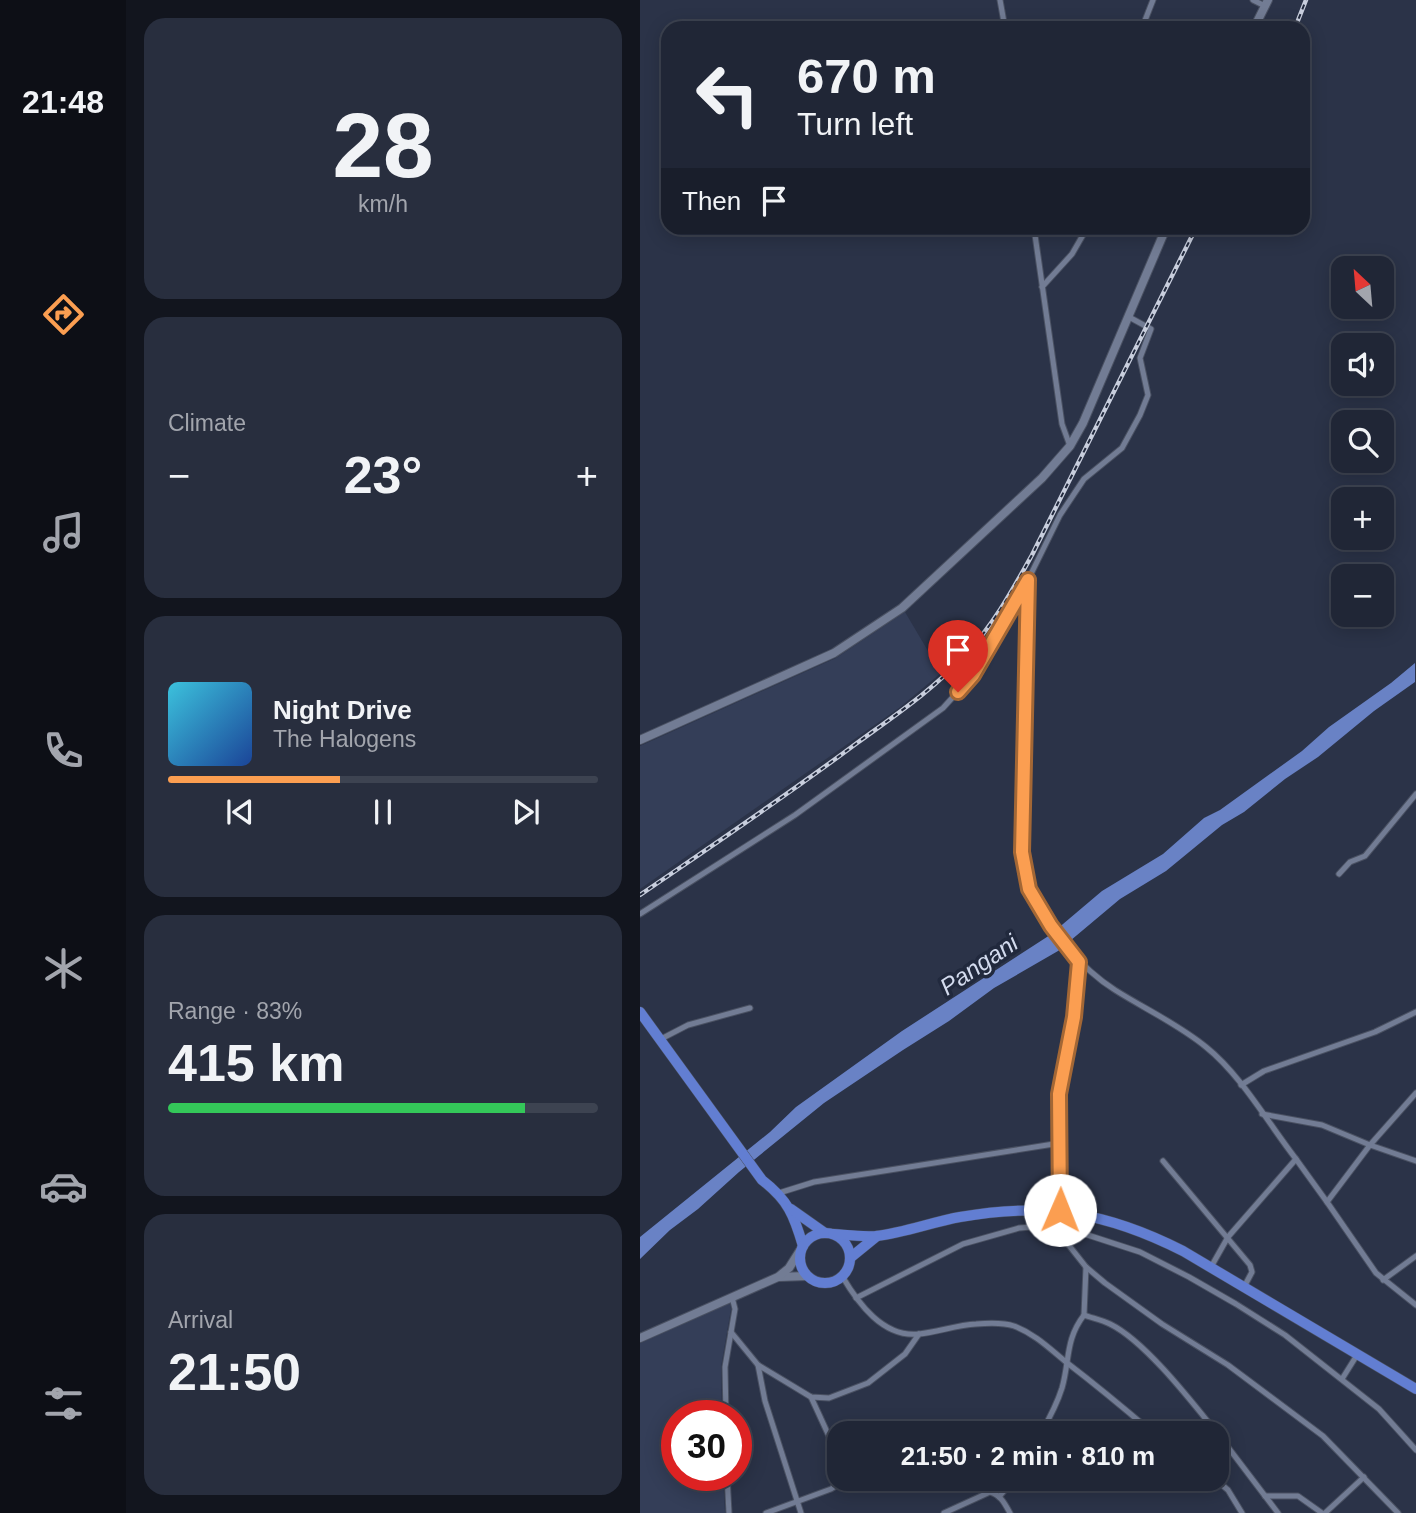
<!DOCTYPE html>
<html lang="en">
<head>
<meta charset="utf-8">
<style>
  body { margin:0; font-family:Arial,sans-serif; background:#282e3e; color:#f1f3f6; height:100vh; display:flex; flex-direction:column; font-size:26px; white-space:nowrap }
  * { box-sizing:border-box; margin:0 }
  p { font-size:23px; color:#a2a5ad }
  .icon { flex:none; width:38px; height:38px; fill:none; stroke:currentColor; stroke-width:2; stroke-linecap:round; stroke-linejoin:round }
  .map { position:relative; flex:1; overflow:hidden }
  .details { display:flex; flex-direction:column; gap:18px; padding:18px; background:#12151e; width:514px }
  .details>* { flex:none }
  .top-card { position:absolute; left:21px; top:21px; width:649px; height:214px; border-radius:21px; box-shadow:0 4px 18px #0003,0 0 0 2px #3d4351; background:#202636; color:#f1f3f6; overflow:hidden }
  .needle { width:46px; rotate:334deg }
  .fabs { position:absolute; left:691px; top:256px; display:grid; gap:14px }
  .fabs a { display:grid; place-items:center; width:63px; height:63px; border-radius:14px; background:#202636; box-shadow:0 4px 18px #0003,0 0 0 2px #3d4351; font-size:35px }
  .speed { position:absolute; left:21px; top:1400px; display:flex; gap:14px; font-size:35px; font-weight:700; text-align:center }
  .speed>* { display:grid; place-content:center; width:91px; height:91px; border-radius:50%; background:#202636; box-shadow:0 4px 18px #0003,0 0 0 2px #3d4351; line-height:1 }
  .speed .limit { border:10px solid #d22; background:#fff; color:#111 }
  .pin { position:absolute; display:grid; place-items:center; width:60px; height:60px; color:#fff; margin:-72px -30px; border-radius:50% 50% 50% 0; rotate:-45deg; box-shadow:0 0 7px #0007 }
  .pin .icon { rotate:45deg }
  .me { position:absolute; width:77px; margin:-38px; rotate:1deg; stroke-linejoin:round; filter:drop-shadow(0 0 5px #0008) }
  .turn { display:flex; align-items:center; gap:24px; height:147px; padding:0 21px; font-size:32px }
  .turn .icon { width:91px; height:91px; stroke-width:2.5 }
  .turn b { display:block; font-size:49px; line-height:60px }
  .then { display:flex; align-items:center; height:66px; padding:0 21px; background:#0003; gap:14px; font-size:26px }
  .big { font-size:52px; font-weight:800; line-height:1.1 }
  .details .card { flex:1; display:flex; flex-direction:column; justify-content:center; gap:10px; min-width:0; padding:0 24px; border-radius:21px; background:#282e3e }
  .details .dial { align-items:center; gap:0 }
  .dial b { font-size:91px; line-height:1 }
  .song { display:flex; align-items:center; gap:21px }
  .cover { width:84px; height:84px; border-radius:10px; background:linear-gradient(135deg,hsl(190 70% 55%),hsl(220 70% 35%)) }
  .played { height:7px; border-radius:4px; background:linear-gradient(90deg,#fb9e51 40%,#3d4351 40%) }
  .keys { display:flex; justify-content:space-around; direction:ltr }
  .heat { display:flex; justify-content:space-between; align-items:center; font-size:38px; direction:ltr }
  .charge { height:10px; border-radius:5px; background:linear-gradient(90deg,#34c759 83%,#3d4351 0) }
  .trip { position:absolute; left:187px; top:1421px; width:402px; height:70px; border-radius:21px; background:#202636; box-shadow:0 4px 18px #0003,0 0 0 2px #3d4351; font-weight:800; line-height:70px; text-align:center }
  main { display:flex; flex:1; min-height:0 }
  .dock { display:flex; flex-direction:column; width:126px; justify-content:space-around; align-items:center; background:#0d0f16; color:#a2a5ad }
  .dock .icon { width:49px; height:49px }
  .dock .current { color:#fb9e51 }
  .dock b { font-size:32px; color:#f1f3f6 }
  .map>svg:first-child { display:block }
  .built { fill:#343e58 }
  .water { fill:#6982c5 }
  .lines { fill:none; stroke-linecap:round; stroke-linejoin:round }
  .minor-casing { stroke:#4a5162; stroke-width:7 }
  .secondary-casing { stroke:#4a5162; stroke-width:10 }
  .trunk-casing { stroke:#4a5162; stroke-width:11 }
  .minor { stroke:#727c94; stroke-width:5 }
  .secondary { stroke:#727c94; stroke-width:8 }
  .trunk { stroke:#627ed2; stroke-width:10 }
  .rail-casing { stroke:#c8cedd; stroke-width:4.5 }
  .rail { stroke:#21293d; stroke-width:2; stroke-dasharray:5; stroke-linecap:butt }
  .route-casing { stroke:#a36735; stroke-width:18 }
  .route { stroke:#fb9e51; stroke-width:12 }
  .labels { text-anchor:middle; stroke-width:7; stroke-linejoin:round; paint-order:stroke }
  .water-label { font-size:24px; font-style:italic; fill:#d3dbee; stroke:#21293d }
</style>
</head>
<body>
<main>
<nav class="dock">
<b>21:48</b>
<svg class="icon current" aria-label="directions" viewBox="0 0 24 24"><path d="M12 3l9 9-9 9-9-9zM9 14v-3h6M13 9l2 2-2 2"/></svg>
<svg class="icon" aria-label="music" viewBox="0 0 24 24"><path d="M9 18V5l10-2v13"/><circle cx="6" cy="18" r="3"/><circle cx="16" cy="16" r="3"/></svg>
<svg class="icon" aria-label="phone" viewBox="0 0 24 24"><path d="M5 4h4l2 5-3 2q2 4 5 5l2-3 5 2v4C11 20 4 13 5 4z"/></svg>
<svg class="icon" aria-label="climate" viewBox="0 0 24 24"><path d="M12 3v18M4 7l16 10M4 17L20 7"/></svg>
<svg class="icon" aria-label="car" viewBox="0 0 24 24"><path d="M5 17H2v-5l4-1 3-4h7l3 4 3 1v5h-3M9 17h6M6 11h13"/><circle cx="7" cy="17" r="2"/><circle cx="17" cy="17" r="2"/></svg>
<svg class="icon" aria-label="filters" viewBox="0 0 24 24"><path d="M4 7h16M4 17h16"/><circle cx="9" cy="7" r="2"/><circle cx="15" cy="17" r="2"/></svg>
</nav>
<section class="details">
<div class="card dial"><b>28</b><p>km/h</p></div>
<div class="card"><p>Climate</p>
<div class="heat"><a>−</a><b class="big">23°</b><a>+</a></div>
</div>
<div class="card">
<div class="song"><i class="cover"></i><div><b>Night Drive</b><p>The Halogens</p></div></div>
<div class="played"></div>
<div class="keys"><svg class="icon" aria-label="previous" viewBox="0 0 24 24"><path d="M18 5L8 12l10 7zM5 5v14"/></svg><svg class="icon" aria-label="pause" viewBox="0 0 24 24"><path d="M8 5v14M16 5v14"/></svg><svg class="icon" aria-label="next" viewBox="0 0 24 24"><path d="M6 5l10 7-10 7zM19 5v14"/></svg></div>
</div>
<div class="card"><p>Range · 83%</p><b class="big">415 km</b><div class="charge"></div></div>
<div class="card"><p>Arrival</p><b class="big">21:50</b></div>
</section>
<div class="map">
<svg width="776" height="1513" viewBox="0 0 776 1513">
  <rect width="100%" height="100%" fill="#2b3348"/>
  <g class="built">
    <polygon points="265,612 301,673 259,708 0,889 0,746 196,658"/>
    <polygon points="90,1303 91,1309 81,1367 82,1416 37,1416 37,1475 83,1475 85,1513 0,1513 0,1343"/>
  </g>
  <polygon class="water" points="775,663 775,682 734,711 678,757 645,779 604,812 582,825 526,871 480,899 418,951 354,988 309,1021 263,1050 184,1103 99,1172 58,1209 30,1230 0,1259 0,1237 130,1132 156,1107 262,1031 410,935 462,891 523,854 564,818 580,810 662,751 689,727 751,683"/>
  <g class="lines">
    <defs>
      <g id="minor">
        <polyline points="360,0 365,28"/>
        <polyline points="613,0 625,6"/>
        <polyline points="502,28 513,0"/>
        <polyline points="394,228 422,424 430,446"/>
        <polyline points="402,287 432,254 447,228"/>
        <path d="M388 583 382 852C385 864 385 878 389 889 403 925 443 970 475 990 505 1009 538 1024 566 1047 601 1075 628 1123 656 1159L588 1237 571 1267"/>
        <polyline points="699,874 710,862 725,856 776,794"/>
        <polyline points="0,914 155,815 303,708 333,675 388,580 420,515 444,479 482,448 500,415 508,395 500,358 511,329 489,317"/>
        <polyline points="439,962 434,1017 419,1094 421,1180 420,1210 417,1225 420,1234 446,1267 465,1283 522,1324 588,1365 683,1436 758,1513"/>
        <polyline points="19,1040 48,1025 110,1008"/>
        <polyline points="601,1085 624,1071 735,1032 776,1012"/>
        <polyline points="776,1093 730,1145 687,1202 736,1273 776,1305"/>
        <polyline points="622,1114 682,1125 730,1145 776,1161"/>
        <polyline points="656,1159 687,1202"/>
        <polyline points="523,1161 610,1265 612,1272 604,1287"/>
        <polyline points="139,1193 174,1182 420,1143"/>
        <path d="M202 1276C218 1303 243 1338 279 1334 298 1332 317 1325 336 1324 348 1323 362 1322 374 1326 395 1334 409 1348 426 1362 456 1385 485 1409 513 1433"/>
        <polyline points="743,1280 776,1256"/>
        <polyline points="216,1298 323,1244 379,1228 417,1225 500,1252 549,1277 596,1304 645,1335 739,1409 776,1450"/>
        <polyline points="444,1315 446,1267"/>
        <polyline points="91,1332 118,1365 171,1397 189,1398 228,1383 265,1354 279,1334"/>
        <polyline points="118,1365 125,1401 161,1513"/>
        <polyline points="702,1379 717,1355"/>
        <polyline points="171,1397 200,1460"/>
        <polyline points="86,1416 85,1367 95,1309 92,1297"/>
        <polyline points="290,1433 299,1428"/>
        <path d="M401 1433C409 1419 417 1404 422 1388 430 1360 425 1340 444 1315 452 1318 462 1320 470 1324 505 1341 552 1402 577 1433"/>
        <polyline points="578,1434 638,1513"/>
        <polyline points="87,1475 89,1513"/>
        <polyline points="523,1479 541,1479"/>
        <polyline points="575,1479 588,1490 602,1513"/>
        <polyline points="625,1496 658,1496 682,1513"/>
        <polyline points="359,1497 374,1479"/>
        <polyline points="126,1513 191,1489 207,1479"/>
        <path d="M304 1513 350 1492C361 1495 365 1504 370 1513"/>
        <polyline points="685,1513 724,1477"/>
      </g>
      <g id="secondary">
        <polyline points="614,28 628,0"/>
        <polyline points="0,740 194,653 262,608 402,478 430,446 443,423 526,228"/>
        <polyline points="139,1277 167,1276"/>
        <polyline points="0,1338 138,1277 149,1268 161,1249"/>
      </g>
      <g id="trunk">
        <path d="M0 1012 122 1180C148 1200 154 1215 163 1246"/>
        <polyline points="151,1209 185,1233"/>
        <circle cx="185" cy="1258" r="25"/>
        <path d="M193 1234C207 1235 221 1237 236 1236 264 1233 292 1222 320 1217 405 1202 466 1212 543 1251L776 1389"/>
        <polyline points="210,1258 237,1236"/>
      </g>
    </defs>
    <use href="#minor" class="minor-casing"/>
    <use href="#secondary" class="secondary-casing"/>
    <use href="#trunk" class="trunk-casing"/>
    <use href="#minor" class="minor"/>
    <use href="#secondary" class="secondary"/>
    <use href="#trunk" class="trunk"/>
    <defs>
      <g id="rail">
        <polyline points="655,28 666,0"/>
        <path d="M0 895C73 845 146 796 217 743 254 716 293 690 324 656 353 626 372 591 392 555L556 228"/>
      </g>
    </defs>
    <use href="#rail" class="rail-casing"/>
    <use href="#rail" class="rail"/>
  </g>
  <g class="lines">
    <defs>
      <polyline id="route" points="318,692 333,675 388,580 382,852 389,889 411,926 439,962 434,1017 419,1094 420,1210"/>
    </defs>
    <use href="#route" class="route-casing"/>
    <use href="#route" class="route"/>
  </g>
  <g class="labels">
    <g class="water-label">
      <text transform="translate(339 965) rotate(-34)" y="8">Pangani</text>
    </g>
  </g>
</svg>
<div class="fabs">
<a><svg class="needle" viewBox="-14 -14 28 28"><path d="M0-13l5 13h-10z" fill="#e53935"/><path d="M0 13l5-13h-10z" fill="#a2a5ad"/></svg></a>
<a><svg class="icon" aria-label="sound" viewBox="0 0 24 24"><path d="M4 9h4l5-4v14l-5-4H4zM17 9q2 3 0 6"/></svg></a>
<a><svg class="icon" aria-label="search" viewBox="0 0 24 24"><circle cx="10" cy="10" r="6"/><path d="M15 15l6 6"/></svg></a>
<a>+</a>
<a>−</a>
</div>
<div class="speed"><div class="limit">30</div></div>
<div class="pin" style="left:318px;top:692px;background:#d93025"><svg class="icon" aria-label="arrive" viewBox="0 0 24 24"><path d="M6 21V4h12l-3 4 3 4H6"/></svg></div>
<svg class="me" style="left:420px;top:1210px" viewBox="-20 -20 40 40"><circle r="19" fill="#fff"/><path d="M0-13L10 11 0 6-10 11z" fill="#fb9e51"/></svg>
<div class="trip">21:50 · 2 min · 810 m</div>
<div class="top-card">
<div class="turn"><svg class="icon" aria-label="left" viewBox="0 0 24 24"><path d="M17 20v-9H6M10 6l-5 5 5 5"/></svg><div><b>670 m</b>Turn left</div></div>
<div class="then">Then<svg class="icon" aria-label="arrive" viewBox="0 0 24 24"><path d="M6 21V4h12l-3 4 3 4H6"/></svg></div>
</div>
</div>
</main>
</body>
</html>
